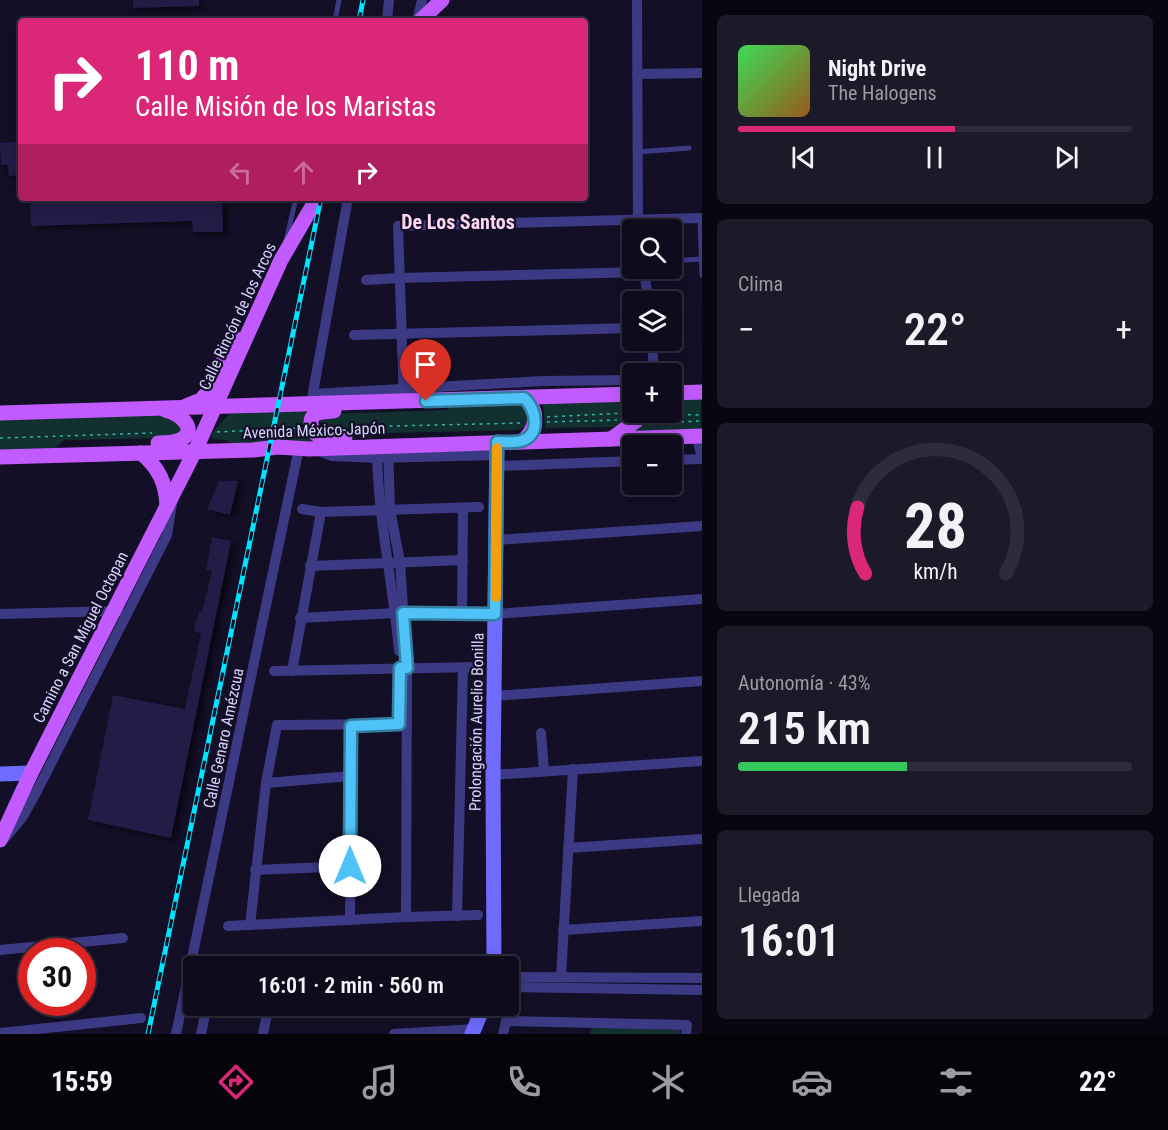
<!DOCTYPE html>
<html lang="es">
<head>
<meta charset="utf-8">
<style>
  body { margin:0; font-family:"Roboto Condensed",sans-serif; background:#1c1929; color:#f1f3f6; height:100vh; display:flex; flex-direction:column; font-size:22px; white-space:nowrap }
  * { box-sizing:border-box; margin:0 }
  p { font-size:20px; color:#9b9ba3 }
  .icon { flex:none; width:33px; height:33px; fill:none; stroke:currentColor; stroke-width:2; stroke-linecap:round; stroke-linejoin:round }
  .map { position:relative; flex:1; overflow:hidden }
  .drawer { display:flex; flex-direction:column; gap:15px; padding:15px; background:#08060f; width:466px }
  .drawer>* { flex:none }
  .hud { position:absolute; left:18px; top:18px; width:570px; height:183px; border-radius:6px; box-shadow:0 3px 15px #0003,0 0 0 2px #2e2b3b; background:#db2777; color:#fff; overflow:hidden }
  .controls { position:absolute; left:622px; top:219px; display:grid; gap:12px }
  .controls a { display:grid; place-items:center; width:60px; height:60px; border-radius:6px; background:#0e0b1c; box-shadow:0 3px 15px #0003,0 0 0 2px #2e2b3b; font-size:30px }
  .speed { position:absolute; left:18px; top:938px; display:flex; gap:12px; font-size:30px; font-weight:700; text-align:center }
  .speed>* { display:grid; place-content:center; width:78px; height:78px; border-radius:50%; background:#0e0b1c; box-shadow:0 3px 15px #0003,0 0 0 2px #2e2b3b; line-height:1 }
  .speed .limit { border:9px solid #d22; background:#fff; color:#111 }
  .pin { position:absolute; display:grid; place-items:center; width:51px; height:51px; color:#fff; margin:-62px -26px; border-radius:50% 50% 50% 0; rotate:-45deg; box-shadow:0 0 6px #0007 }
  .pin .icon { rotate:45deg }
  .me { position:absolute; width:66px; margin:-33px; rotate:0deg; stroke-linejoin:round; filter:drop-shadow(0 0 4px #0008) }
  .turn { display:flex; align-items:center; gap:21px; height:126px; padding:0 18px; font-size:27px }
  .turn .icon { width:78px; height:78px; stroke-width:2.5 }
  .turn b { display:block; font-size:42px; line-height:51px }
  .lanes { display:flex; align-items:center; height:57px; padding:0 18px; background:#0003; justify-content:center; gap:30px; direction:ltr }
  .lanes .off { opacity:.35 }
  .big { font-size:45px; font-weight:600; line-height:1.1 }
  .drawer .card { flex:1; display:flex; flex-direction:column; justify-content:center; gap:9px; min-width:0; padding:0 21px; border-radius:9px; background:#1c1929 }
  .drawer .dial { align-items:center; gap:0 }
  .dial svg { height:156px; overflow:visible; fill:none; stroke:#2e2b3b; stroke-width:7; stroke-linecap:round; text-anchor:middle }
  .dial text { fill:#f1f3f6; stroke:none }
  .song { display:flex; align-items:center; gap:18px }
  .cover { width:72px; height:72px; border-radius:9px; background:linear-gradient(135deg,hsl(130 70% 55%),hsl(30 70% 35%)) }
  .played { height:6px; border-radius:3px; background:linear-gradient(90deg,#db2777 55%,#2e2b3b 55%) }
  .keys { display:flex; justify-content:space-around; direction:ltr }
  .heat { display:flex; justify-content:space-between; align-items:center; font-size:33px; direction:ltr }
  .charge { height:9px; border-radius:4px; background:linear-gradient(90deg,#34c759 43%,#2e2b3b 0) }
  .trip { position:absolute; left:183px; top:956px; width:336px; height:60px; border-radius:6px; background:#0e0b1c; box-shadow:0 3px 15px #0003,0 0 0 2px #2e2b3b; font-weight:600; line-height:60px; text-align:center }
  .dock { display:flex; height:96px; justify-content:space-around; align-items:center; background:#06040b; color:#9b9ba3 }
  .dock .icon { width:42px; height:42px }
  .dock .selected { color:#db2777 }
  .dock b { font-size:27px; color:#f1f3f6 }
  main { display:flex; flex:1; min-height:0 }
  .map>svg:first-child { display:block }
  .green { fill:#12302f }
  .building { fill:#241b47; filter:url(#shadow) }
  .lines { fill:none; stroke-linecap:round; stroke-linejoin:round }
  .path { stroke:#2fb8b0; stroke-width:1.5; stroke-dasharray:3 4.5; stroke-linecap:butt }
  .lane { stroke:#3d3a85; stroke-width:5 }
  .street { stroke:#3d3a85; stroke-width:10 }
  .secondary { stroke:#6f6bff; stroke-width:15 }
  .primary { stroke:#c25bff; stroke-width:15 }
  .rail-casing { stroke:#00e5ff; stroke-width:5 }
  .rail { stroke:#130f26; stroke-width:3; stroke-dasharray:9; stroke-linecap:butt }
  .route-casing { stroke:#337fa1; stroke-width:15 }
  .route { stroke:#4fc3f7; stroke-width:10 }
  .slow { stroke:#f59e0b; stroke-width:10 }
  .labels { text-anchor:middle; stroke-width:4.5; stroke-linejoin:round; paint-order:stroke }
  .street-label { font-size:16px; fill:#d9d4ff; stroke:#130f26 }
  .quarter-label { font-size:20px; font-weight:bold; fill:#ffd6f0; stroke:#130f26 }
</style>
</head>
<body>
<main>
<div class="map">
<svg width="702" height="1034" viewBox="0 0 702 1034">
  <defs>
    <filter id="shadow"><feDropShadow dx="4.5" dy="2.5" stdDeviation="3" flood-color="#0009"/></filter>
  </defs>
  <rect width="100%" height="100%" fill="#130f26"/>
  <g class="green">
    <polygon points="701,397 701,430 633,431 651,413 672,412 672,398"/>
    <polygon points="633,399 633,412 637,413 624,423 614,427 545,428 543,403"/>
    <polygon points="521,403 528,411 527,426 517,430 344,434 326,431 319,419 328,414 447,410 451,405"/>
    <polygon points="305,409 307,420 319,441 233,444 226,440 213,439 211,434 231,412"/>
    <polygon points="164,413 181,427 182,432 175,438 64,440 55,448 0,450 0,420"/>
    <polygon points="592,1027 680,1030 680,1034 590,1034"/>
  </g>
  <g class="building">
    <polygon points="133,0 199,0 199,6 133,8"/>
    <polygon points="21,142 21,175 9,176 8,165 1,165 0,143"/>
    <polygon points="30,198 222,198 223,232 193,232 192,221 31,226"/>
    <polygon points="219,481 238,481 230,515 207,509"/>
    <polygon points="212,537 231,541 171,838 88,820 113,695 185,709 201,634 194,631 199,611 202,612 212,571 206,570"/>
  </g>
  <g class="lines">
    <g class="path">
      <polyline points="658,414 702,415"/>
      <polyline points="547,417 626,413"/>
      <polyline points="547,422 617,420"/>
      <polyline points="651,423 702,421"/>
      <polyline points="352,427 521,423"/>
      <polyline points="217,432 299,428"/>
      <polyline points="0,438 152,433"/>
    </g>
    <g class="lane">
      <polyline points="335,21 339,0"/>
      <polyline points="637,152 689,148"/>
      <polyline points="700,218 702,275"/>
      <polyline points="286,241 296,198"/>
      <polyline points="672,261 701,259"/>
    </g>
    <g class="street">
      <polyline points="637,0 638,230"/>
      <polyline points="387,21 389,0"/>
      <polyline points="417,21 422,0"/>
      <polyline points="637,74 702,73"/>
      <polyline points="644,268 648,302"/>
      <polyline points="366,280 399,278 644,272"/>
      <polyline points="354,335 633,328"/>
      <polyline points="652,340 654,374"/>
      <polyline points="313,394 543,381 633,380"/>
      <polyline points="312,398 348,198"/>
      <polyline points="404,401 398,226 702,218"/>
      <polyline points="696,436 702,457"/>
      <polyline points="388,445 390,510 400,562 407,668 406,917"/>
      <path d="M377 446C377 515 393 582 399 651"/>
      <polyline points="321,452 332,456 377,458 497,455"/>
      <polyline points="672,460 702,459"/>
      <polyline points="498,466 633,461"/>
      <polyline points="302,509 321,512 479,507"/>
      <polyline points="497,540 702,526"/>
      <polyline points="310,566 463,560"/>
      <polyline points="0,614 119,611"/>
      <polyline points="462,614 463,508"/>
      <polyline points="300,618 395,613 495,614 702,599"/>
      <polyline points="274,671 478,667"/>
      <polyline points="292,671 321,512"/>
      <polyline points="494,696 702,681"/>
      <polyline points="399,724 400,679"/>
      <polyline points="541,733 544,771"/>
      <polyline points="493,775 702,761"/>
      <polyline points="266,783 351,776"/>
      <polyline points="6,837 22,818 37,791 167,535 172,504"/>
      <polyline points="568,848 702,839"/>
      <polyline points="255,870 350,866"/>
      <polyline points="457,916 463,668"/>
      <polyline points="350,920 351,726"/>
      <polyline points="250,925 266,783 277,725 407,724"/>
      <polyline points="228,926 406,917 478,915"/>
      <polyline points="563,930 702,921"/>
      <polyline points="0,950 123,938"/>
      <polyline points="508,977 702,978"/>
      <polyline points="561,977 573,769"/>
      <polyline points="508,987 702,990"/>
      <polyline points="0,1033 141,1018"/>
      <polyline points="176,1034 299,448"/>
      <polyline points="201,1034 207,1005"/>
      <polyline points="263,1034 269,1005"/>
      <polyline points="394,1034 474,1029"/>
      <polyline points="503,1034 506,1021 687,1025 686,1034"/>
    </g>
    <g class="secondary">
      <polyline points="0,774 31,773"/>
      <polyline points="494,966 493,775 497,442"/>
      <polyline points="472,1034 484,1005"/>
    </g>
    <g class="primary">
      <polyline points="420,21 442,0"/>
      <polyline points="672,393 702,392"/>
      <polyline points="186,406 201,400 207,393 235,338"/>
      <path d="M334 411C329 412 319 411 314 415 308 421 312 433 319 436 327 439 336 438 345 438"/>
      <polyline points="0,413 633,394"/>
      <polyline points="611,439 636,421 645,412"/>
      <path d="M523 441C537 428 540 411 524 398"/>
      <path d="M158 443C166 443 175 443 182 439 199 428 177 412 165 410"/>
      <path d="M141 453C159 468 166 483 167 506"/>
      <polyline points="0,457 253,450 278,447 309,449 702,436"/>
      <polyline points="0,840 31,773 195,451 281,260 317,198"/>
    </g>
    <defs>
      <g id="rail">
        <polyline points="359,21 363,0"/>
        <polyline points="148,1034 321,198"/>
      </g>
    </defs>
    <use href="#rail" class="rail-casing"/>
    <use href="#rail" class="rail"/>
  </g>
  <g class="lines">
    <defs>
      <path id="route" d="M350 866 351 726 399 724 400 668H407L403 613 495 614 497 442C504 442 514 443 521 441 541 436 537 409 524 398L426 401"/>
    </defs>
    <use href="#route" class="route-casing"/>
    <use href="#route" class="route"/>
    <polyline class="slow" points="496,597 497,448"/>
  </g>
  <g class="labels">
    <g class="street-label">
      <text transform="translate(237 316) rotate(-65)" y="6">Calle Rincón de los Arcos</text>
      <text transform="translate(314 430) rotate(-2)" y="6">Avenida México-Japón</text>
      <text transform="translate(80 637) rotate(-63)" y="6">Camino a San Miguel Octopan</text>
      <text transform="translate(476 722) rotate(-89)" y="6">Prolongación Aurelio Bonilla</text>
      <text transform="translate(223 738) rotate(-78)" y="6">Calle Genaro Amézcua</text>
    </g>
    <g class="quarter-label">
      <text x="458" y="229">De Los Santos</text>
    </g>
  </g>
</svg>
<div class="controls">
<a><svg class="icon" aria-label="search" viewBox="0 0 24 24"><circle cx="10" cy="10" r="6"/><path d="M15 15l6 6"/></svg></a>
<a><svg class="icon" aria-label="layers" viewBox="0 0 24 24"><path d="M12 4l9 5-9 5-9-5zM3 14l9 5 9-5"/></svg></a>
<a>+</a>
<a>−</a>
</div>
<div class="speed"><div class="limit">30</div></div>
<div class="pin" style="left:426px;top:401px;background:#d93025"><svg class="icon" aria-label="arrive" viewBox="0 0 24 24"><path d="M6 21V4h12l-3 4 3 4H6"/></svg></div>
<svg class="me" style="left:350px;top:866px" viewBox="-20 -20 40 40"><circle r="19" fill="#fff"/><path d="M0-13L10 11 0 6-10 11z" fill="#4fc3f7"/></svg>
<div class="trip">16:01 · 2 min · 560 m</div>
<div class="hud">
<div class="turn"><svg class="icon" aria-label="right" viewBox="0 0 24 24"><path d="M7 20v-9h11M14 6l5 5-5 5"/></svg><div><b>110 m</b>Calle Misión de los Maristas</div></div>
<div class="lanes"><svg class="icon off" aria-label="left" viewBox="0 0 24 24"><path d="M17 20v-9H6M10 6l-5 5 5 5"/></svg><svg class="icon off" aria-label="ahead" viewBox="0 0 24 24"><path d="M12 20V5M6 11l6-6 6 6"/></svg><svg class="icon" aria-label="right" viewBox="0 0 24 24"><path d="M7 20v-9h11M14 6l5 5-5 5"/></svg></div>
</div>
</div>
<section class="drawer">
<div class="card">
<div class="song"><i class="cover"></i><div><b>Night Drive</b><p>The Halogens</p></div></div>
<div class="played"></div>
<div class="keys"><svg class="icon" aria-label="previous" viewBox="0 0 24 24"><path d="M18 5L8 12l10 7zM5 5v14"/></svg><svg class="icon" aria-label="pause" viewBox="0 0 24 24"><path d="M8 5v14M16 5v14"/></svg><svg class="icon" aria-label="next" viewBox="0 0 24 24"><path d="M6 5l10 7-10 7zM19 5v14"/></svg></div>
</div>
<div class="card"><p>Clima</p>
<div class="heat"><a>−</a><b class="big">22°</b><a>+</a></div>
</div>
<div class="card dial"><svg viewBox="0 0 100 80">
<path d="M14 69A42 42 0 1 1 86 69"/>
<path d="M14 69A42 42 0 0 1 10 35" stroke="#db2777"/>
<text x="50" y="56" font-size="32" font-weight="700">28</text>
<text x="50" y="72" font-size="11">km/h</text>
</svg></div>
<div class="card"><p>Autonomía · 43%</p><b class="big">215 km</b><div class="charge"></div></div>
<div class="card"><p>Llegada</p><b class="big">16:01</b></div>
</section>
</main>
<nav class="dock">
<b>15:59</b>
<svg class="icon selected" aria-label="directions" viewBox="0 0 24 24"><path d="M12 3l9 9-9 9-9-9zM9 14v-3h6M13 9l2 2-2 2"/></svg>
<svg class="icon" aria-label="music" viewBox="0 0 24 24"><path d="M9 18V5l10-2v13"/><circle cx="6" cy="18" r="3"/><circle cx="16" cy="16" r="3"/></svg>
<svg class="icon" aria-label="phone" viewBox="0 0 24 24"><path d="M5 4h4l2 5-3 2q2 4 5 5l2-3 5 2v4C11 20 4 13 5 4z"/></svg>
<svg class="icon" aria-label="climate" viewBox="0 0 24 24"><path d="M12 3v18M4 7l16 10M4 17L20 7"/></svg>
<svg class="icon" aria-label="car" viewBox="0 0 24 24"><path d="M5 17H2v-5l4-1 3-4h7l3 4 3 1v5h-3M9 17h6M6 11h13"/><circle cx="7" cy="17" r="2"/><circle cx="17" cy="17" r="2"/></svg>
<svg class="icon" aria-label="filters" viewBox="0 0 24 24"><path d="M4 7h16M4 17h16"/><circle cx="9" cy="7" r="2"/><circle cx="15" cy="17" r="2"/></svg>
<b>22°</b>
</nav>
</body>
</html>
